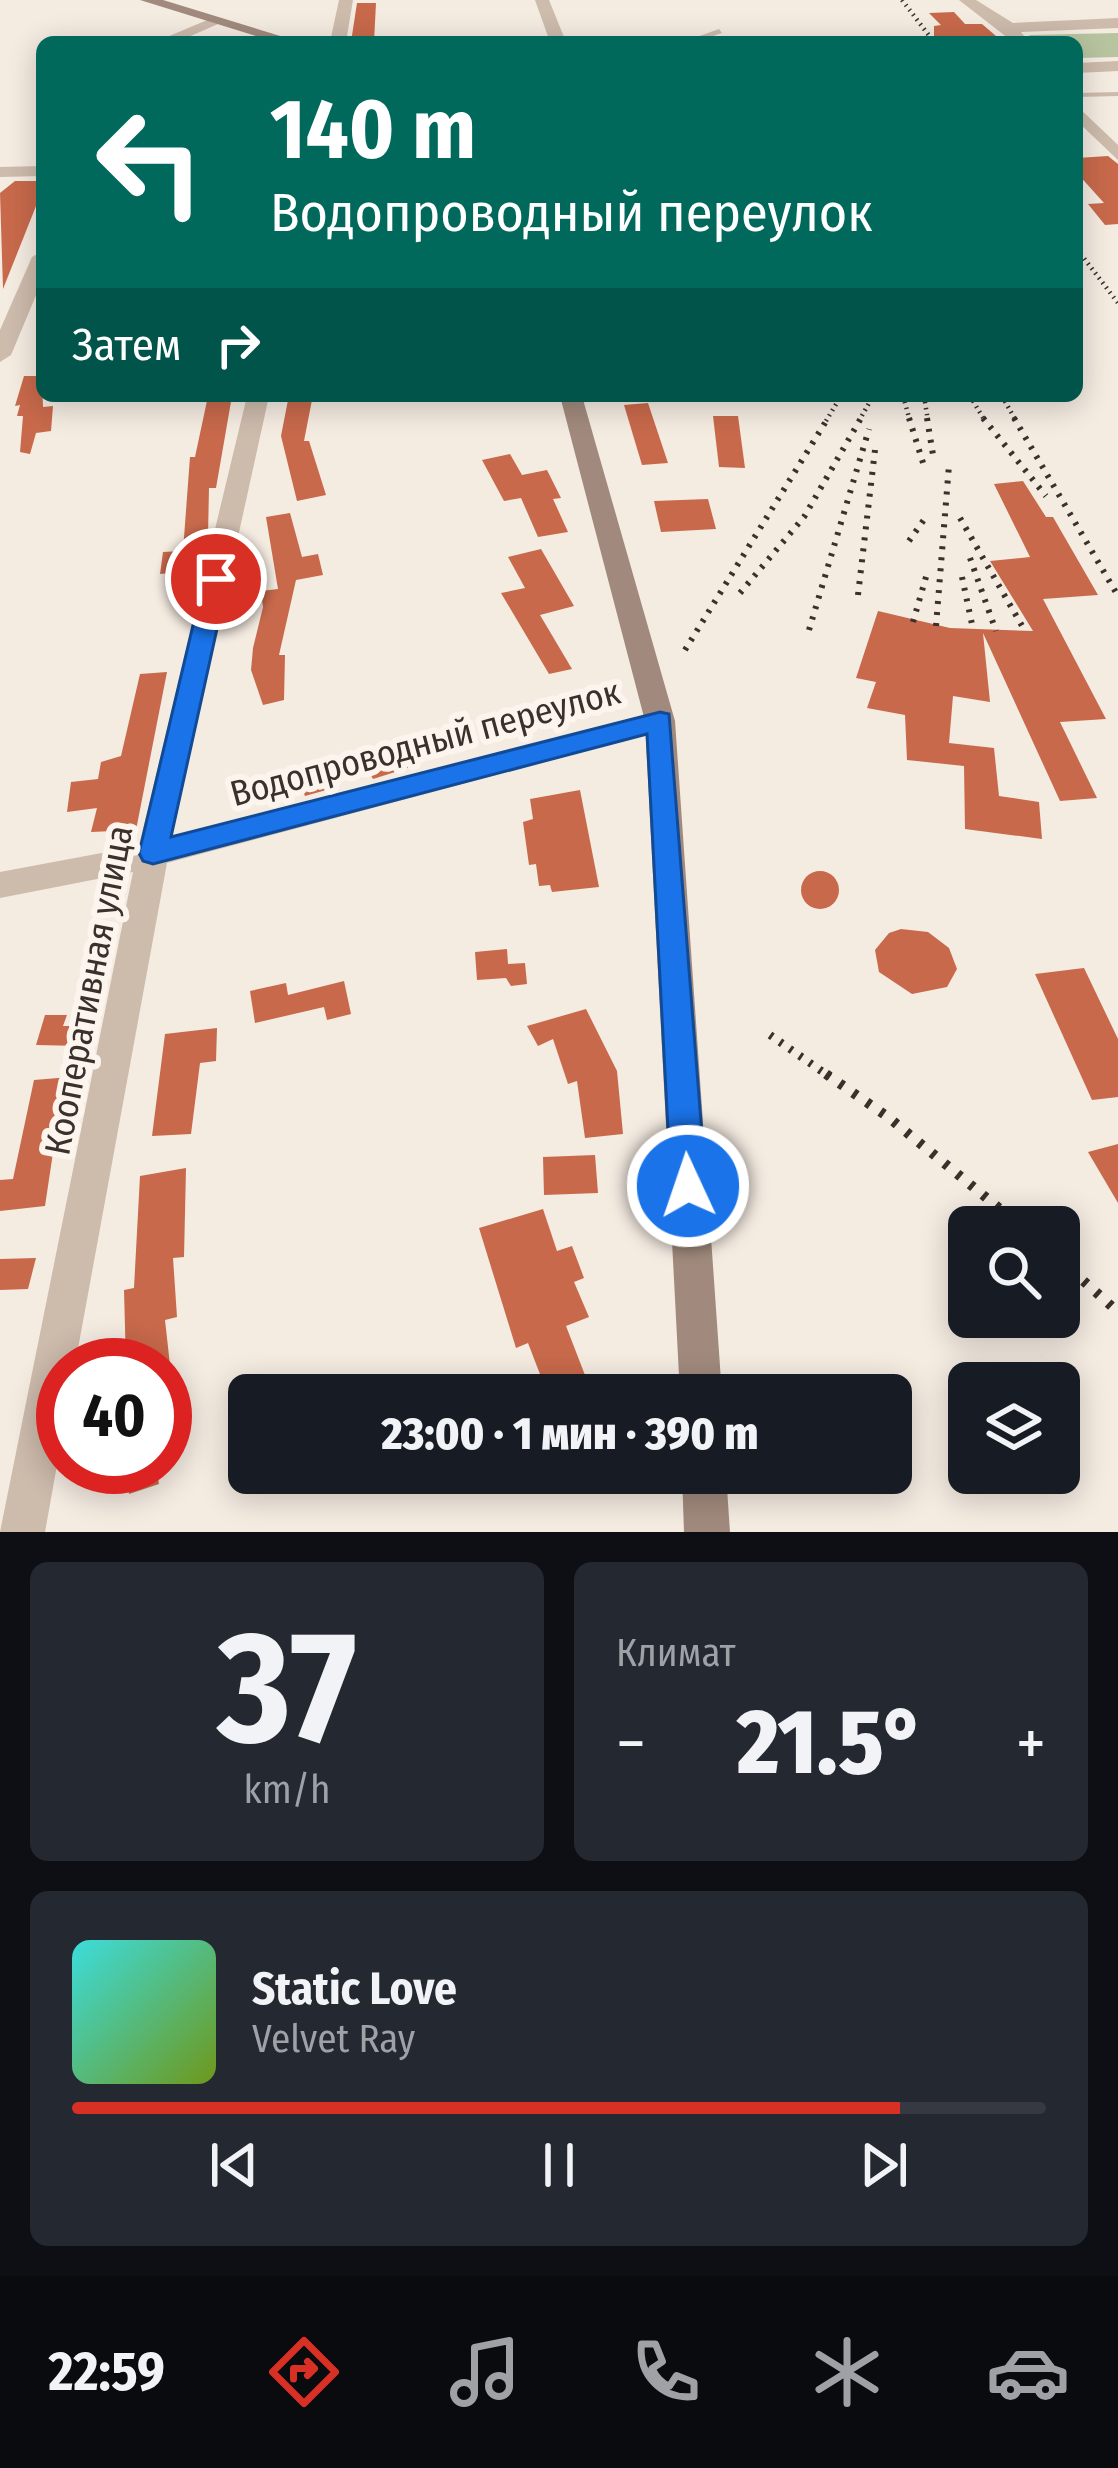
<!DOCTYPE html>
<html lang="ru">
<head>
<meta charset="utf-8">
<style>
  body { margin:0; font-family:"Fira Sans Condensed",sans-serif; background:#242831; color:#f1f3f6; height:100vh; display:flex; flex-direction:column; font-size:45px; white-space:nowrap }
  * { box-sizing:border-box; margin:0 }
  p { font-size:39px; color:#9ea1a6 }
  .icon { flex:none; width:66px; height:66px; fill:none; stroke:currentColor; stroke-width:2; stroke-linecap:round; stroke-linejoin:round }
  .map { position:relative; height:1532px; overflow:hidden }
  .sheet { display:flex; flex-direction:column; gap:30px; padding:30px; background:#0d0f14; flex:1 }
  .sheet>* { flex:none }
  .banner { position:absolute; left:36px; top:36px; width:1047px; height:366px; border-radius:18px; box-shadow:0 6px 30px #0003; background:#00695c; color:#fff; overflow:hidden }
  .tools { position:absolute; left:948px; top:1206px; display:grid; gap:24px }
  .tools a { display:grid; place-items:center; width:132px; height:132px; border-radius:18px; background:#171b24; box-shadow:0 6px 30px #0003; font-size:60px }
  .speed { position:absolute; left:36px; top:1338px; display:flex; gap:24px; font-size:60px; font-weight:700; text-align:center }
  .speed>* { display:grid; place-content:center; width:156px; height:156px; border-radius:50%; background:#171b24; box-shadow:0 6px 30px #0003; line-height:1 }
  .speed .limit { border:18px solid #d22; background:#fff; color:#111 }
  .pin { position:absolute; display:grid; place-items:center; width:102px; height:102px; color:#fff; margin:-51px; border:6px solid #fff; border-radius:50%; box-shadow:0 3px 12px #0007 }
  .me { position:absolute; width:132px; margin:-66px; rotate:357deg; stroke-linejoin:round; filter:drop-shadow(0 0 9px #0008) }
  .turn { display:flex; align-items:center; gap:42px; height:252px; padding:0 36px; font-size:54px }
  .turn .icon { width:156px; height:156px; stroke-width:2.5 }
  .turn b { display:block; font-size:84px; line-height:102px }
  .then { display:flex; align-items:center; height:114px; padding:0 36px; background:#0003; gap:24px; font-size:45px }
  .big { font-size:90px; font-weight:800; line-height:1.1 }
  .sheet .tile { flex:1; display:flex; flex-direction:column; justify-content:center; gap:18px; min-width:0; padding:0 42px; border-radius:18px; background:#242831 }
  .sheet .dial { align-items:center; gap:0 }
  .dial b { font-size:156px; line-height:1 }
  .song { display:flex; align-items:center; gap:36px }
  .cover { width:144px; height:144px; border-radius:18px; background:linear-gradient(135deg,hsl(180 70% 55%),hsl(80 70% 35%)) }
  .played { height:12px; border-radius:6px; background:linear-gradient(90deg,#d93025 85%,#363941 85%) }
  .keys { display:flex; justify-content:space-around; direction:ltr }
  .heat { display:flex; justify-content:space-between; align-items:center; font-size:66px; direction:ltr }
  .sheet .tiles { flex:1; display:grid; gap:30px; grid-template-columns:1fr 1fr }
  .tile:last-child { grid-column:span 2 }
  .trip { position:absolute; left:228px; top:1374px; width:684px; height:120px; border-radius:18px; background:#171b24; box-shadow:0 6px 30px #0003; font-weight:800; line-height:120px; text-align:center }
  .tabs { display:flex; height:192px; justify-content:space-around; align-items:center; background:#090b0e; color:#9ea1a6 }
  .tabs .icon { width:84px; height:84px }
  .tabs .active { color:#d93025 }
  .tabs b { font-size:54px; color:#f1f3f6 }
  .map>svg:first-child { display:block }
  .green { fill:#b8c4a0 }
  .building { fill:#c8694b }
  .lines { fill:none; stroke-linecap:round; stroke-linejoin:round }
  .lane { fill:#cdbbac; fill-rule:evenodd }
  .street { fill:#cdbbac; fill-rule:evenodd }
  .secondary { fill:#a18a7d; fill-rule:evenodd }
  .rail-far3 { stroke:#3b302b; stroke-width:4.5; stroke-dasharray:1.5 4.5; stroke-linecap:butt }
  .rail-far2 { stroke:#3b302b; stroke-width:6; stroke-dasharray:3 8; stroke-linecap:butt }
  .rail-far1 { stroke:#3b302b; stroke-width:8; stroke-dasharray:3 9; stroke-linecap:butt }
  .rail { stroke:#3b302b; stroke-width:10; stroke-dasharray:4.5 12; stroke-linecap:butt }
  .route { fill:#1a73e8; stroke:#114b97; stroke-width:3 }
  .labels { text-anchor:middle; stroke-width:12; stroke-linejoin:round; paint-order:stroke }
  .street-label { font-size:36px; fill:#3b302b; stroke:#fbf5ee }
</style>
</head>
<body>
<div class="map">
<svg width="1118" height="1532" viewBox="0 0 1118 1532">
  <rect width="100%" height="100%" fill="#f4ebe1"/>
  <polygon class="green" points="1118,33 1118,57 1077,58 1077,42 1034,42 1029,35"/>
  <g class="building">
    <polygon points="357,3 376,3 374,42 351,42"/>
    <polygon points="954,12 965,24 982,24 1003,42 934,42 934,26 941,25 929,13"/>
    <polygon points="1108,156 1118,164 1118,224 1105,225 1088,204 1104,203 1077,173 1077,158"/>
    <polygon points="15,181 42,181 42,191 3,289 0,193"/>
    <polygon points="24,376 42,376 43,407 53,406 51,431 36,433 30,454 20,452 23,416 17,416 20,405 15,406"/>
    <polygon points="208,396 232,396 216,488 209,488 208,536 202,536 196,584 182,583 182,572 160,574 163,552 183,551 190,457 195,457"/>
    <polygon points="288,400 312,400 304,441 309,441 326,495 297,501 281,436"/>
    <polygon points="648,403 668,463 642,465 624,405"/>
    <polygon points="713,416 738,416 745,468 719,467"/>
    <polygon points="510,454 522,475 547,470 561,498 553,499 568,532 538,537 521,498 504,501 482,460"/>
    <polygon points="1023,481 1046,517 1053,517 1098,595 1043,599 1106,719 1060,722 1097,798 1060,801 983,633 990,702 953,696 949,743 994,748 999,796 1039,802 1042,839 965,829 964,766 907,760 905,715 867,708 876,682 856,678 878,611 950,628 1033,631 990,561 1030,557 994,484"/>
    <polygon points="708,499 716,529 661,532 654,501"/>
    <polygon points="290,513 302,557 318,554 323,575 296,580 279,655 285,655 284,700 263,705 251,670 253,648 263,607 261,591 278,589 266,517"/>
    <polygon points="541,549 574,606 540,615 572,669 549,674 501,593 525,588 508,557"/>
    <polygon points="167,672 136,830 91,832 97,808 67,812 71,782 98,779 101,762 121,756 140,674"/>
    <polygon points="400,745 411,767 373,779 361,757"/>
    <polygon points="329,766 337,787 305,796 296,776"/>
    <polygon points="580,790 599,887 552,892 550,885 539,886 536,864 529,865 523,822 533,819 530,799"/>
    <circle cx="820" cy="890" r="19"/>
    <polygon points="901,929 928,932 949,948 957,969 947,987 912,994 879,972 875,950 889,933"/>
    <polygon points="507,949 508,964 525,963 527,984 511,986 506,978 477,980 475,952"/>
    <polygon points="1084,968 1118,1039 1118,1097 1092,1100 1035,974"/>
    <polygon points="344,981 351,1014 327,1020 324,1007 255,1023 250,991 286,983 288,995"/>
    <polygon points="586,1009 617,1071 623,1134 585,1138 577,1081 568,1084 553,1039 538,1046 527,1026"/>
    <polygon points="45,1015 67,1015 63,1026 87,1026 82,1046 36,1045"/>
    <polygon points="217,1028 216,1061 200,1063 191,1134 152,1136 165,1034"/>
    <polygon points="70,1077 61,1145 54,1146 45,1206 0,1211 0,1180 13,1179 34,1080"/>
    <polygon points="1118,1144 1118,1203 1088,1152"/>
    <polygon points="595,1155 598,1193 544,1195 543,1157"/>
    <polygon points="186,1168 184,1257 173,1258 177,1317 165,1320 170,1365 126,1365 124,1290 134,1288 140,1176"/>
    <polygon points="543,1209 557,1251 572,1246 584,1278 574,1282 589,1317 566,1326 590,1388 572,1395 548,1395 528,1343 516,1348 479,1228"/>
    <polygon points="36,1258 28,1289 0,1290 0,1259"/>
    <polygon points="126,1467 156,1467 159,1484 129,1494"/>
  </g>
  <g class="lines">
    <g class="lane">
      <polygon points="719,29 722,33 695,42 683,42"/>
      <polygon points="1118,92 1118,96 1077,97 1077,93"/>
    </g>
    <g class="street">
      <polygon points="339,0 353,0 346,42 330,42"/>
      <polygon points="535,0 549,0 566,42 550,42"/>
      <polygon points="959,0 976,0 1013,23 1118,18 1118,28 1021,32 1029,42 1013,42"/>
      <polygon points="212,18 225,21 177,42 155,42"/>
      <polygon points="1118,61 1118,71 1077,73 1077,63"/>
      <polygon points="1077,106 1118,145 1118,160 1077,121"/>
      <polygon points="42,166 42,176 0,177 0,167"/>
      <polygon points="42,251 42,281 11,355 0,362 0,330 32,257"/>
      <polygon points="247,396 269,396 172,837 660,711 675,721 660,731 167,863 75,1365 63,1365 63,1432 45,1532 0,1532 133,872 0,898 0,872 139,846"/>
    </g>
    <g class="secondary">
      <polygon points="140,0 163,0 300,42 275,42"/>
      <polygon points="560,396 582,396 675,721 722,1395 680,1395 645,721"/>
      <polygon points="682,1473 726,1473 730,1532 684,1532"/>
    </g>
    <g class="rail-far3">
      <polyline points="902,0 934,42"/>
      <polyline points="1077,249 1118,303"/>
      <polyline points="903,396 910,421"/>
      <polyline points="924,396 928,421"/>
      <polyline points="970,396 985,421"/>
      <polyline points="1002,396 1016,421"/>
      <polyline points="826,421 841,396"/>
      <polyline points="859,421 873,396"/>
    </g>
    <g class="rail-far2">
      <polyline points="909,418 924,466"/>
      <polyline points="927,418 934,461"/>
      <polyline points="983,418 1046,496"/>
      <polyline points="1014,418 1118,596"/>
      <polyline points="960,518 1025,631"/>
      <polyline points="909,541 928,514"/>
      <polyline points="970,558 996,631"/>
      <polyline points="962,577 973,629"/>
      <polyline points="740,593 804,517 861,418"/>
      <polyline points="858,595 875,450"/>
      <polyline points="913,622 928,570"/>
      <polyline points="936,626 949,465"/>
      <polyline points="809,630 869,429"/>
      <polyline points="685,650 828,418"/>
    </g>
    <polyline class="rail-far1" points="770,1035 830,1077"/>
    <g class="rail">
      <polyline points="826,1074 888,1117 1022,1227"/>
      <polyline points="1059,1259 1118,1312"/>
    </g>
  </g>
  <polygon class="route" points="216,571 228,579 171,837 660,712 669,714 706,1186 701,1197 688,1202 676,1197 671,1186 647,734 153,864 143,861 139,853 204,579"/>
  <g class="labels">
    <g class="street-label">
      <text transform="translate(425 742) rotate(-15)" y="13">Водопроводный переулок</text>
      <text transform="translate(88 990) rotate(-79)" y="13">Кооперативная улица</text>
    </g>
  </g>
</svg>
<div class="tools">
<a><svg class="icon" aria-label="search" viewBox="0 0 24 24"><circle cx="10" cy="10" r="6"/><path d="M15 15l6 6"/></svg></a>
<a><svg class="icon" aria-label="layers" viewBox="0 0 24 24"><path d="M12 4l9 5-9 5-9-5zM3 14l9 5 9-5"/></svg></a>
</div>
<div class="speed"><div class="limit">40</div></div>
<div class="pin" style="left:216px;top:579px;background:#d93025"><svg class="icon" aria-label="arrive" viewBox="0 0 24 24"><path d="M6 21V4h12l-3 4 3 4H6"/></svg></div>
<svg class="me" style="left:688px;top:1186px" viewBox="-20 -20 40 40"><circle r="17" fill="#1a73e8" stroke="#fff" stroke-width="3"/><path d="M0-11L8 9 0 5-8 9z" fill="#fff"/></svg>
<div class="trip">23:00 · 1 мин · 390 m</div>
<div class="banner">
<div class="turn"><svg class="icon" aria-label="left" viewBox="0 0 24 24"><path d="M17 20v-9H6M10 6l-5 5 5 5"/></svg><div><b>140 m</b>Водопроводный переулок</div></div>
<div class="then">Затем<svg class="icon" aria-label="right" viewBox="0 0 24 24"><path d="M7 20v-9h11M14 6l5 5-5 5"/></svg></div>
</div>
</div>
<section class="sheet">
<div class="tiles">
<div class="tile dial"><b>37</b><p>km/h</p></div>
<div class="tile"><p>Климат</p>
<div class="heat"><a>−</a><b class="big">21.5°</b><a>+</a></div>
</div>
<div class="tile">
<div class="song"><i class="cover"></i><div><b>Static Love</b><p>Velvet Ray</p></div></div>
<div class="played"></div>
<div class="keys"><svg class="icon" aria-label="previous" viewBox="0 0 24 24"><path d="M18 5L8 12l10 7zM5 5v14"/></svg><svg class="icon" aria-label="pause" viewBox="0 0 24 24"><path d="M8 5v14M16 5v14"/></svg><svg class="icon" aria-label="next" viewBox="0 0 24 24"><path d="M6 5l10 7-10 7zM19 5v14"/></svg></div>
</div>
</div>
</section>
<nav class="tabs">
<b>22:59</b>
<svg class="icon active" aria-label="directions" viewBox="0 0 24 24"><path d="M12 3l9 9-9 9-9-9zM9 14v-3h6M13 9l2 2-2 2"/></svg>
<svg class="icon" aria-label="music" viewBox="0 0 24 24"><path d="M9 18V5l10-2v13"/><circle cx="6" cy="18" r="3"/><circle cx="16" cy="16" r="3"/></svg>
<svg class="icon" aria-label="phone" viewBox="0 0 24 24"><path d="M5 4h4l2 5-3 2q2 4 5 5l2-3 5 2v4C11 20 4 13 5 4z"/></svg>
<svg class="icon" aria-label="climate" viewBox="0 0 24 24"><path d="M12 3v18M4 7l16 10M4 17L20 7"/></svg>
<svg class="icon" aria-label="car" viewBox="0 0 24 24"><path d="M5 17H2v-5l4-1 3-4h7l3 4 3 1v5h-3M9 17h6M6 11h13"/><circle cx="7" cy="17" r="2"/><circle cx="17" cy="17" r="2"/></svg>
</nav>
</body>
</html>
